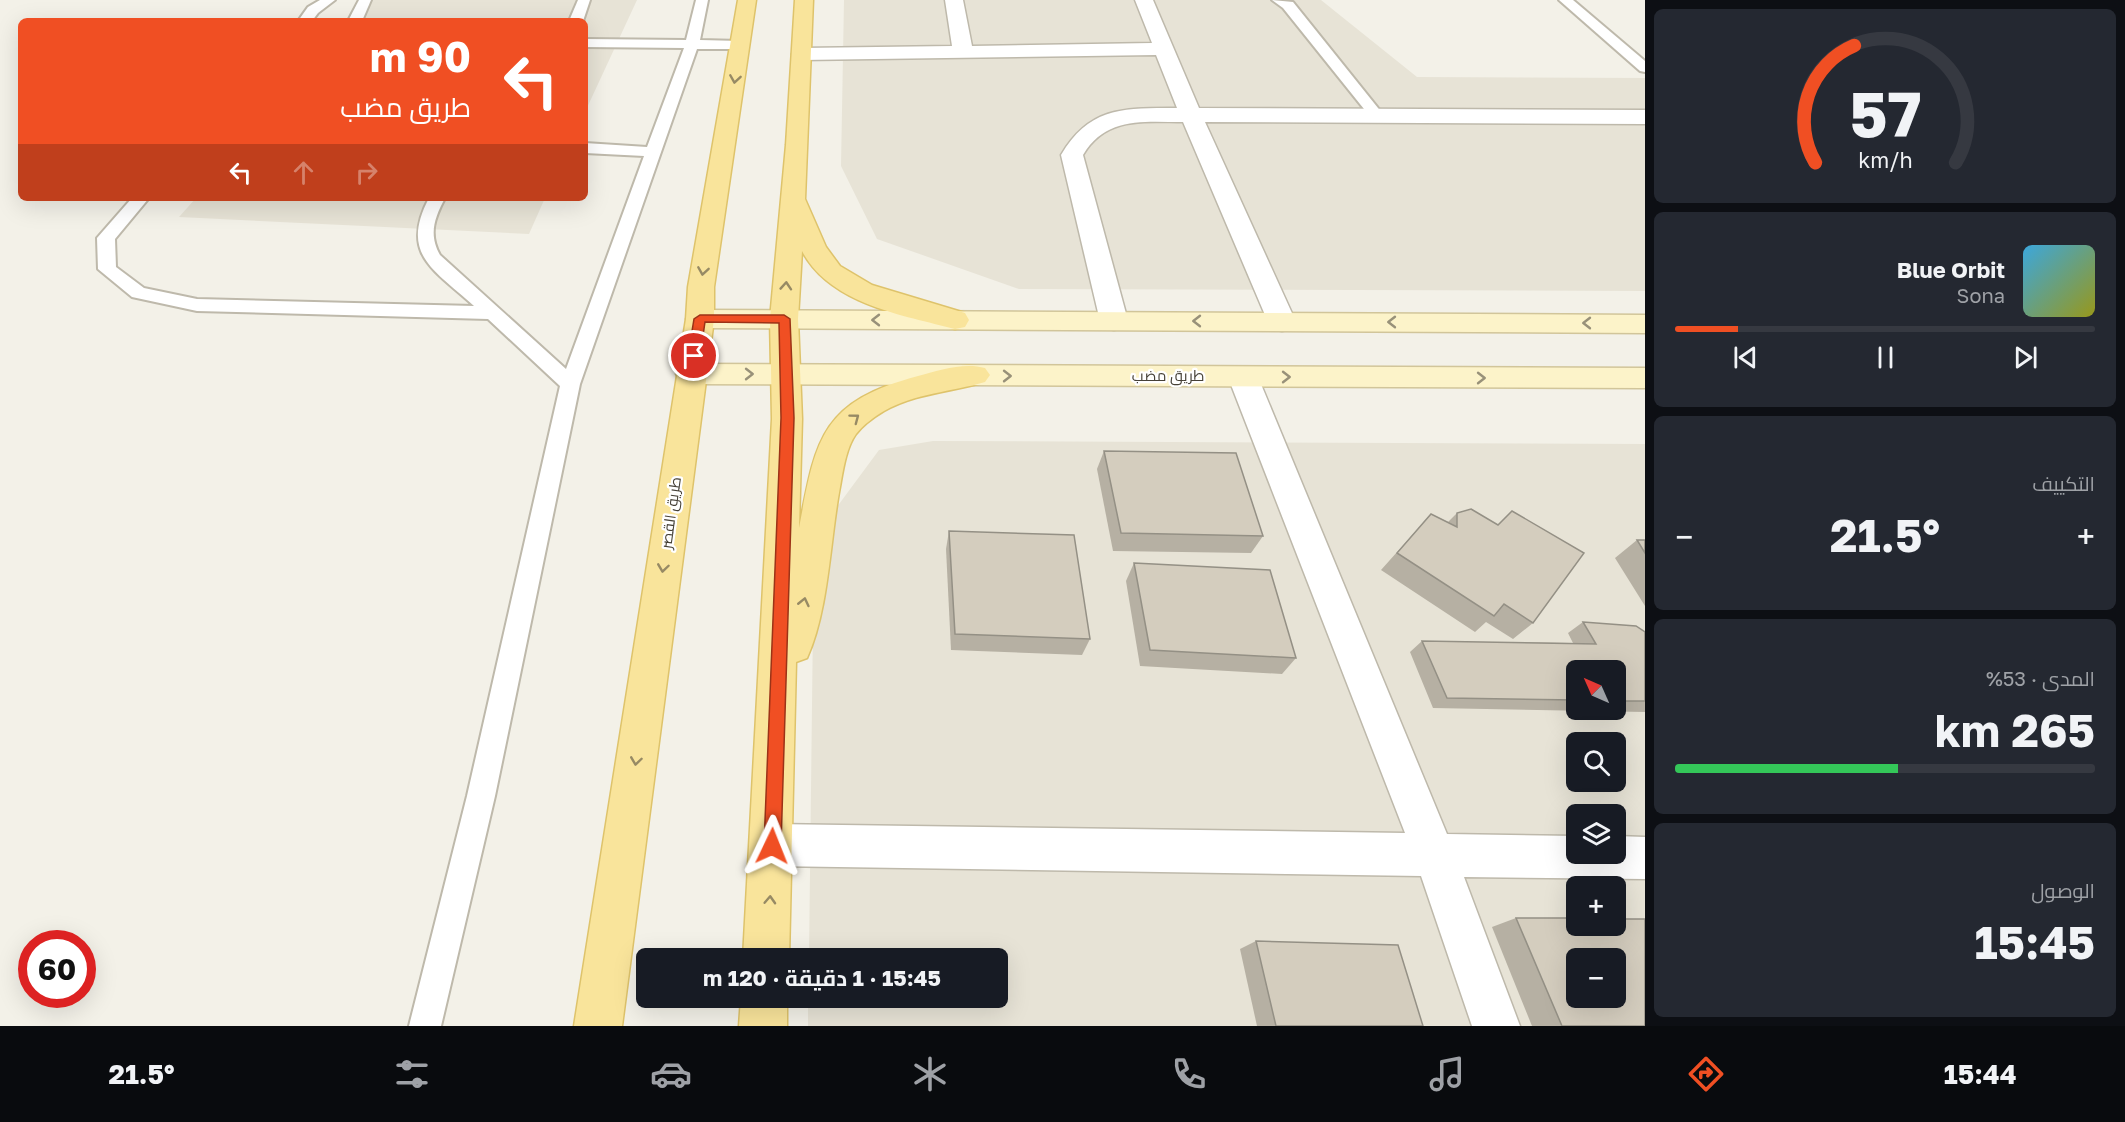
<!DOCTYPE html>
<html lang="ar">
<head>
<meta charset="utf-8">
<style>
  body { margin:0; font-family:"Golos Text",Cairo,sans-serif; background:#242831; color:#f1f3f6; direction:rtl; height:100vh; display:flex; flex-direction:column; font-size:22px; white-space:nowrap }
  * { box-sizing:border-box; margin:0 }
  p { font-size:20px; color:#9ea1a6 }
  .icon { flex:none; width:33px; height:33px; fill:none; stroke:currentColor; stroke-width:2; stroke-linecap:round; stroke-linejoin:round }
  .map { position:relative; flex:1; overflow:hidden; direction:ltr }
  .panel { display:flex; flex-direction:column; gap:9px; padding:9px; background:#0d0f14; width:480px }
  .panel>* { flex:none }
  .banner { position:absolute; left:18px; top:18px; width:570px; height:183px; border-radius:9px; box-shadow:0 6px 24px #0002; direction:rtl; background:#f04f23; color:#fff; overflow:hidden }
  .needle { width:39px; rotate:315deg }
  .tools { position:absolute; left:1566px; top:660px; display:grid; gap:12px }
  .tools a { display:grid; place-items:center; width:60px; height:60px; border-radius:9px; background:#171b24; box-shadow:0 6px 24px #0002; font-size:30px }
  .speed { position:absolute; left:18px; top:930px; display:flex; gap:12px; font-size:30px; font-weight:700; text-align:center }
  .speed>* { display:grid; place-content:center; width:78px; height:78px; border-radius:50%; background:#171b24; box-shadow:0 6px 24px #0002; line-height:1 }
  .speed .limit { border:9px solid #d22; background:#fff; color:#111 }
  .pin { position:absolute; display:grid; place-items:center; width:51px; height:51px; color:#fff; margin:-26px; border:3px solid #fff; border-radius:50%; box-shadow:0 2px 6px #0007 }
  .me { position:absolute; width:66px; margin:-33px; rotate:2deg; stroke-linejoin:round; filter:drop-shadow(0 0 4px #0008) }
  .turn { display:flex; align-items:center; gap:21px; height:126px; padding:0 18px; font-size:27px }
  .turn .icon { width:78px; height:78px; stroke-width:2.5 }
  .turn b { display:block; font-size:42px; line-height:51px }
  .lanes { display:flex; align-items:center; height:57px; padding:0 18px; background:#0003; justify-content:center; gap:30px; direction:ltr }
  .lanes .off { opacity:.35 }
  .big { font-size:45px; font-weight:700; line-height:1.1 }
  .panel .tile { flex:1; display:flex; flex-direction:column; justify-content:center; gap:9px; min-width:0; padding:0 21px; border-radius:9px; background:#242831 }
  .panel .dial { align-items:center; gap:0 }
  .dial svg { height:156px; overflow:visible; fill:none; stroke:#363941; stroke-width:7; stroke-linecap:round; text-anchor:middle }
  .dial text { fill:#f1f3f6; stroke:none }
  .song { display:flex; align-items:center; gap:18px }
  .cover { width:72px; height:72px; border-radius:9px; background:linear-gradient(135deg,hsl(200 70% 55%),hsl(60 70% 35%)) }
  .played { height:6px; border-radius:3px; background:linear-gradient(90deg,#f04f23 15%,#363941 15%) }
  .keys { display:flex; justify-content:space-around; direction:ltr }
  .heat { display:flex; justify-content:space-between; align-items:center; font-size:33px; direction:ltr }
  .charge { height:9px; border-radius:4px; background:linear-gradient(90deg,#34c759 53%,#363941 0) }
  .trip { position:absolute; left:636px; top:948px; width:372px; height:60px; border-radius:9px; background:#171b24; box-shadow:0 6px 24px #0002; font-weight:700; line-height:60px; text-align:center; direction:rtl }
  .dock { display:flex; height:96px; justify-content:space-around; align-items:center; background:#090b0e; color:#9ea1a6 }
  .dock .icon { width:42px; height:42px }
  .dock .current { color:#f04f23 }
  .dock b { font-size:27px; color:#f1f3f6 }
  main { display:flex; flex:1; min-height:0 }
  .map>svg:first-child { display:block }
  .residential { fill:#e7e3d6; fill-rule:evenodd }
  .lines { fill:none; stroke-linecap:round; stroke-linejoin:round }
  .service-casing { stroke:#beb9ab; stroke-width:4 }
  .minor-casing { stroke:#beb9ab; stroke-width:3 }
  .secondary-casing { stroke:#d1c59a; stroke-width:3 }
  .primary-casing { stroke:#dec36b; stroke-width:3 }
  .service { fill:#fff; fill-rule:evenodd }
  .minor { fill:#fff; fill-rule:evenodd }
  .secondary { fill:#fcf3c9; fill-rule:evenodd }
  .primary { fill:#f9e49b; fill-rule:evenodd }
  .wall { fill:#b6b0a3; fill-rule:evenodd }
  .building { fill:#d4cdbe; stroke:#949085; stroke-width:1.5; fill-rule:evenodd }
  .oneway { stroke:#978a64 }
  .oneway2 { stroke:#989179 }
  .route { fill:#f04f23; stroke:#9c3317; stroke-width:1.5 }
  .labels { text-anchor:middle; stroke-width:4.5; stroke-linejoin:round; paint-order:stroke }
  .street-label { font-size:15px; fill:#464137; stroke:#fff }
</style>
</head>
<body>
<main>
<section class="panel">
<div class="tile dial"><svg viewBox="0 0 100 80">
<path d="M14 69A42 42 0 1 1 86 69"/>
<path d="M14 69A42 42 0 0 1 34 9" stroke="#f04f23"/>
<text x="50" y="56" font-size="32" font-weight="700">57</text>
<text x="50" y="72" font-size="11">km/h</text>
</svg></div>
<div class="tile">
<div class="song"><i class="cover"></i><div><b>Blue Orbit</b><p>Sona</p></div></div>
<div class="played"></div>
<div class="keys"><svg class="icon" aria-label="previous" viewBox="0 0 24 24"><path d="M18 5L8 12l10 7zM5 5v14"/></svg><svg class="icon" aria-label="pause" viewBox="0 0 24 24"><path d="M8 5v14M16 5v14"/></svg><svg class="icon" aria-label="next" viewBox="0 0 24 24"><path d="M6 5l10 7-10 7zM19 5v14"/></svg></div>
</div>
<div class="tile"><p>التكييف</p>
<div class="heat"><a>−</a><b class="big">21.5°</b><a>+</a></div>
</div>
<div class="tile"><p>المدى · 53%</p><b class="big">265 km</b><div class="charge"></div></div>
<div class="tile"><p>الوصول</p><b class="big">15:45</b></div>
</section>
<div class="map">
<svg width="1645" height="1026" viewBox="0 0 1645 1026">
  <rect width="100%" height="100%" fill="#f3f1e8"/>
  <g class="residential">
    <polygon points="367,0 637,0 585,112 585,21 349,21"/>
    <polygon points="844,0 1321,0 1417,77 1645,78 1645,291 1019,289 877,239 841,166"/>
    <polygon points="196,198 545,198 529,234 179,217"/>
    <path d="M933 441 1645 444V1026H808V998H998V958H809L814 538 879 450ZM1576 670H1616V710H1576ZM1576 742H1616V782H1576ZM1576 814H1616V854H1576ZM1576 886H1616V926H1576ZM1576 958H1616V998H1576Z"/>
  </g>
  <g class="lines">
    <defs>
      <g id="service">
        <polygon points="320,0 335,0 318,13 312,21 298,21 308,7"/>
        <polygon points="359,0 371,0 362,21 348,21"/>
        <polygon points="578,0 590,0 583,21 569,21"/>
        <path d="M696 0H708L700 40 740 41 747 45 740 49H697L580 384 495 796 441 1026H409L467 796 560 386 488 319 197 311 132 297 98 269 97 238 132 198H149L115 239 116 267 144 288 197 299 474 306C435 270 399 255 429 198H445C435 217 428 234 440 255L566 369 644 156 585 153V143L647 147 684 48 585 47V39L686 40Z"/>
        <polygon points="1272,0 1293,2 1382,113 1384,116 1382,119 1372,119 1283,8"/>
        <polygon points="1559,0 1573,0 1645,61 1645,72 1640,71"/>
      </g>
      <g id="minor">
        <path d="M945 0H963L972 46 1152 43 1135 0H1153L1199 108 1645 110V124L1205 122 1296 322 1292 329 1282 331 1272 329 1268 322 1183 122C1144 122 1106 116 1083 155L1128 321 1124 328 1114 330 1104 328 1100 321 1061 155C1090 106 1125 108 1177 108L1156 55 802 60 795 58 792 54 795 50 802 48 952 46Z"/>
        <polygon points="1243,367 1253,370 1258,377 1447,834 1576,836 1576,854 1616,854 1616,836 1645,837 1645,879 1464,877 1520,1026 1472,1026 1421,876 772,866 757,860 751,845 757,830 772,824 1405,833 1228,377 1233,370"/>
      </g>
      <g id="secondary">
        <polygon points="700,310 1645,315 1645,333 700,328 690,326 686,319 690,312"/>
        <polygon points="691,364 1645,368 1645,388 691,384 681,381 676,374 681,367"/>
      </g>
      <g id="primary">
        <polygon points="738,0 756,0 714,287 714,319 622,1026 574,1026 686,319 688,287"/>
        <path d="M795 0H813L805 199 826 247 840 266 872 285 965 313 969 320 965 327 955 329C902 315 830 304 802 251L798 319 802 419 799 528C816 438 821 402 918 376 938 370 965 362 985 368L990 375 985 382C951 392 916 393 884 411 874 417 863 425 856 434 846 448 843 470 840 487 830 539 829 610 807 658L796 662 789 958H743L772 419 770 319 786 145Z"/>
        <polygon points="741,998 787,998 787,1026 739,1026"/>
      </g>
    </defs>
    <use href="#service" class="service-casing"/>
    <use href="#minor" class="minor-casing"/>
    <use href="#secondary" class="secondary-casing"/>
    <use href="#primary" class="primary-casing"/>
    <use href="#service" class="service"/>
    <use href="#minor" class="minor"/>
    <use href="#secondary" class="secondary"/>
    <use href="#primary" class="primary"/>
  </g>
  <g class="wall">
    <polygon points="1104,451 1263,536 1251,553 1113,551 1097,469"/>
    <polygon points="1512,511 1533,623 1513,639 1486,622 1475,632 1381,570 1431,514 1448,522 1457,513 1498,525"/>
    <polygon points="949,531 1090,639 1082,655 951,650 946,549"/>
    <polygon points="1637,540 1645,540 1645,606 1615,558"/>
    <polygon points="1134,563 1296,658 1282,674 1140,666 1126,581"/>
    <path d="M1583 622 1645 632V712L1433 708 1410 652 1422 641 1573 643 1568 633ZM1576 670H1616V710H1576Z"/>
    <polygon points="1516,918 1645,1026 1532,1026 1492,927"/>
    <polygon points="1256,941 1423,1026 1257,1026 1240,949"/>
  </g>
  <g class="building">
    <polygon points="1104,451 1236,453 1263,536 1121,533"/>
    <polygon points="1471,509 1498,525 1512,511 1584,553 1533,623 1504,604 1494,616 1397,553 1431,514 1457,527 1457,513"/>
    <polygon points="949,531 1074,535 1090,639 955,634"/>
    <polygon points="1637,540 1645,540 1645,553"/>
    <polygon points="1134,563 1270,570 1296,658 1150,650"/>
    <polygon points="1583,622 1636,626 1645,632 1645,701 1616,701 1616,670 1576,670 1576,700 1447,698 1422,641 1596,644"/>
    <path d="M1516 918H1576V926H1616V919H1645V1026H1562ZM1576 958H1616V998H1576Z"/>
    <polygon points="1256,941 1398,945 1423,1026 1276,1026"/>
  </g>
  <defs><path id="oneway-chevron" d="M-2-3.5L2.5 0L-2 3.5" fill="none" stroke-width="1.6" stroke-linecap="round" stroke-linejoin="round" transform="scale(1.5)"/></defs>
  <g class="oneway">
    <use href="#oneway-chevron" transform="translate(735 79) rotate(99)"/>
    <use href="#oneway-chevron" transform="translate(703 271) rotate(99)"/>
    <use href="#oneway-chevron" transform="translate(786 286) rotate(-86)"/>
    <use href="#oneway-chevron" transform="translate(855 418) rotate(-37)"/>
    <use href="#oneway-chevron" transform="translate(663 568) rotate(98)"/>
    <use href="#oneway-chevron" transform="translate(804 602) rotate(-77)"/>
    <use href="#oneway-chevron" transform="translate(636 761) rotate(98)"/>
    <use href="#oneway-chevron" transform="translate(770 900) rotate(-87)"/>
  </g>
  <g class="oneway2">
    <use href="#oneway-chevron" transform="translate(876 320) rotate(-180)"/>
    <use href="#oneway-chevron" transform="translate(1197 321) rotate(-180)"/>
    <use href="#oneway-chevron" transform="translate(1392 322) rotate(-180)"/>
    <use href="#oneway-chevron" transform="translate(1587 323) rotate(-180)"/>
    <use href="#oneway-chevron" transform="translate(749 374)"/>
    <use href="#oneway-chevron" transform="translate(1007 376)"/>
    <use href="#oneway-chevron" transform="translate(1286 377)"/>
    <use href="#oneway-chevron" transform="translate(1481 378)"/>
  </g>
  <polygon class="route" points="700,315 784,315 790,319 794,418 781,846 779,852 772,854 766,852 764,846 781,418 779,323 705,322 700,356 694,360 688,356 694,319"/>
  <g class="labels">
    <g class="street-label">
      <text x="1168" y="381">طريق مضب</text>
      <text transform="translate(671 513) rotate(-82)" y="5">طريق القصر</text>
    </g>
  </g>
</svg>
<div class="tools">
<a><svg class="needle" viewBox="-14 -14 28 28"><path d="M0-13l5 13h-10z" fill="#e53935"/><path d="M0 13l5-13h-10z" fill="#9ea1a6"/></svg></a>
<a><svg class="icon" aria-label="search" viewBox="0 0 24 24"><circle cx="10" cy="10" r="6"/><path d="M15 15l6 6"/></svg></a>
<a><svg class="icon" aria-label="layers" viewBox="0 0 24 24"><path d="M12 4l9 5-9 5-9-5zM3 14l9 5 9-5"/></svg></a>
<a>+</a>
<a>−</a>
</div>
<div class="speed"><div class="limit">60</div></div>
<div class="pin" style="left:694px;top:356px;background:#d93025"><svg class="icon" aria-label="arrive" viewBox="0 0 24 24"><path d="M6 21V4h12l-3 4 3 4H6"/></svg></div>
<svg class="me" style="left:772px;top:846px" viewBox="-20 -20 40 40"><path d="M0-17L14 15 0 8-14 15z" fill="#f04f23" stroke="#fff" stroke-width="4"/></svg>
<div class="trip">15:45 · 1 دقيقة · 120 m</div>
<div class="banner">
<div class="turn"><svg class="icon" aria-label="left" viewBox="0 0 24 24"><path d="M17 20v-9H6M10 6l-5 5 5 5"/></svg><div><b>90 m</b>طريق مضب</div></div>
<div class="lanes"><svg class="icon" aria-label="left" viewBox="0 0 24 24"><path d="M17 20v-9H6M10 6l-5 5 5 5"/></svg><svg class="icon off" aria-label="ahead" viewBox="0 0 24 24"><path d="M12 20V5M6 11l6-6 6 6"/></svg><svg class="icon off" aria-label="right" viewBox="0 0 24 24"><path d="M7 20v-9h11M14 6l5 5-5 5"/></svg></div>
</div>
</div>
</main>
<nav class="dock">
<b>15:44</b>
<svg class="icon current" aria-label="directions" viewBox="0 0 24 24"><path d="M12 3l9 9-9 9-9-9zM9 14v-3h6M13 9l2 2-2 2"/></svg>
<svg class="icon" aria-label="music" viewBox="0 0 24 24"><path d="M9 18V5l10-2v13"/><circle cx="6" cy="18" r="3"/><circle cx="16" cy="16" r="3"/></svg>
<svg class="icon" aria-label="phone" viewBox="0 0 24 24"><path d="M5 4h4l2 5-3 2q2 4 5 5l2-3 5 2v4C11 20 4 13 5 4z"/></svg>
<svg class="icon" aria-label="climate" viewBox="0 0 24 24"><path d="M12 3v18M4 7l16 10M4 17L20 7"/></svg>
<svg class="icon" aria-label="car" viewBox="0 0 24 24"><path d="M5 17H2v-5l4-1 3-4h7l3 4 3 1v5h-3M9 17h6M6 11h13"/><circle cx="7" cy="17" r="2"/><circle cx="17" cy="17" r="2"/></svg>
<svg class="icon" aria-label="filters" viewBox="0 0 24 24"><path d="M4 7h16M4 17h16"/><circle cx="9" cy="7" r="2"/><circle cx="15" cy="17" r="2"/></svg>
<b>21.5°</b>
</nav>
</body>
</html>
